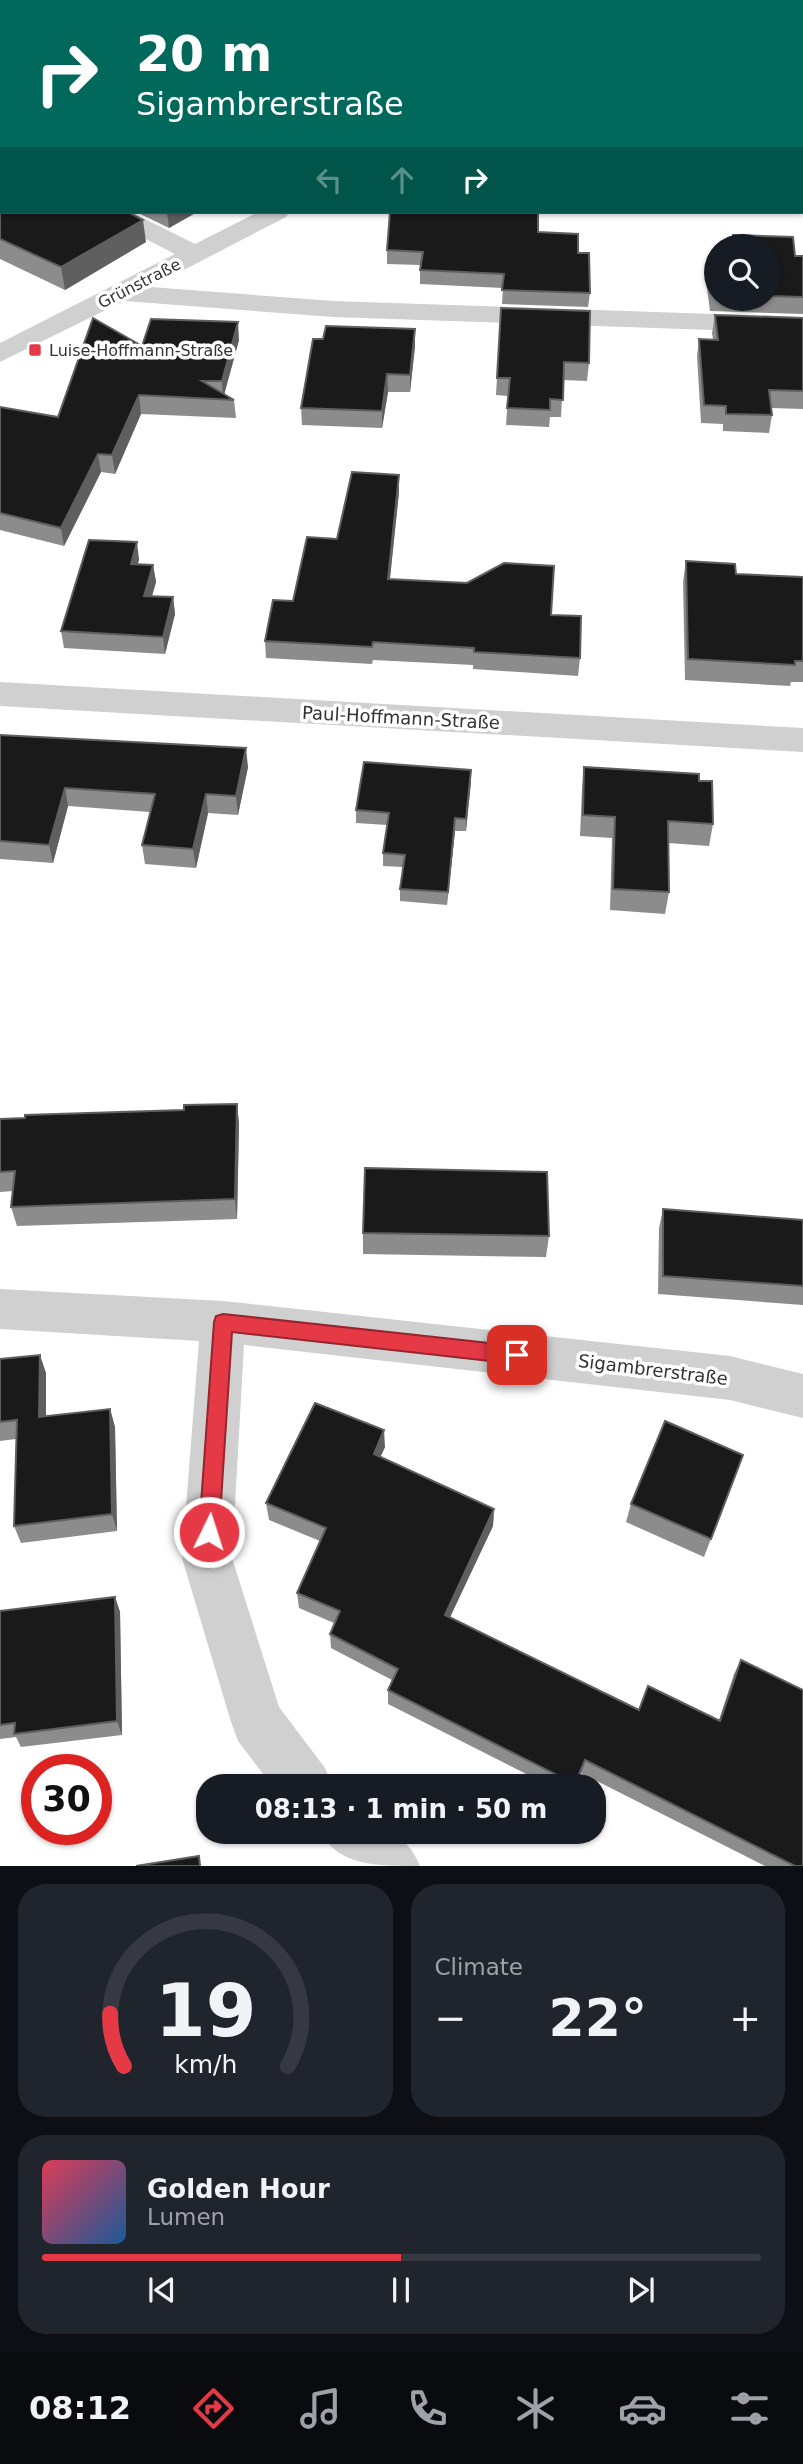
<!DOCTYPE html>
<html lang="en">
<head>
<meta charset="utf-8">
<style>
  body { margin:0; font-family:"DejaVu Sans",sans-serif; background:#20242c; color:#f1f3f6; height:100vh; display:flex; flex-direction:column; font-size:26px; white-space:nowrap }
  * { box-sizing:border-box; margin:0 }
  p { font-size:23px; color:#9ea1a6 }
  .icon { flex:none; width:38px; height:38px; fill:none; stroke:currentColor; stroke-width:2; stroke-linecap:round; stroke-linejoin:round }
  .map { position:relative; height:1866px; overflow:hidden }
  .drawer { display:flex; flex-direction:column; gap:18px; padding:18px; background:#0d0f14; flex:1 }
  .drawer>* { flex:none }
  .hud { position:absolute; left:0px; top:0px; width:803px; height:214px; box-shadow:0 2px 5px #0004; background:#00695c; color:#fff; overflow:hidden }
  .controls { position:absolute; left:704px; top:234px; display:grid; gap:14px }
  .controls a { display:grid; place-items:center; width:77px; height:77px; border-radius:50%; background:#171b24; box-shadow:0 2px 5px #0004; font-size:35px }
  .speed { position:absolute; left:21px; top:1754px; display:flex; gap:14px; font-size:35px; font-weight:700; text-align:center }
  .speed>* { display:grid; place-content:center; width:91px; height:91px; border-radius:50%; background:#171b24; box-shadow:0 2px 5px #0004; line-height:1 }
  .speed .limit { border:10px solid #d22; background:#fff; color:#111 }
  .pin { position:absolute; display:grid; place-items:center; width:60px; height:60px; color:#fff; margin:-30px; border-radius:14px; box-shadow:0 4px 10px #0006 }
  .me { position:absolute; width:77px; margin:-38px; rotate:4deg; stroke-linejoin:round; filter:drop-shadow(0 0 5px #0008) }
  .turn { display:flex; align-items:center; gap:24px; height:147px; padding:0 21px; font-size:32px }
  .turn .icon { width:91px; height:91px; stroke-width:2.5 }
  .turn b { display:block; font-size:49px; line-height:60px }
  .lanes { display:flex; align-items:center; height:66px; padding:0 21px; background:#0003; justify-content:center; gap:35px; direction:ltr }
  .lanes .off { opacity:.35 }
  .big { font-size:52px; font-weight:700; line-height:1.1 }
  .drawer .widget { flex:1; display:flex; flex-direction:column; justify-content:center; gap:10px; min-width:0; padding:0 24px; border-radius:28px; background:#20242c }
  .drawer .dial { align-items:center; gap:0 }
  .dial svg { height:182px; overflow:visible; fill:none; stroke:#363941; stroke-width:7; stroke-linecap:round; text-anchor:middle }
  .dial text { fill:#f1f3f6; stroke:none }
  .song { display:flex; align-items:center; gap:21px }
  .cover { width:84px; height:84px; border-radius:10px; background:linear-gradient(135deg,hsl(350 70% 55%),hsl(210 70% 35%)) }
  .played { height:7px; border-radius:4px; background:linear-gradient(90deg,#e63946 50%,#363941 50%) }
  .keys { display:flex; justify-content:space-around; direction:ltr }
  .heat { display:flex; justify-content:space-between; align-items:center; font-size:38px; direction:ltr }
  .drawer .tiles { flex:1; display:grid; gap:18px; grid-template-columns:1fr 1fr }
  .widget:last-child { grid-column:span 2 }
  .trip { position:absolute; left:196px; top:1774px; width:410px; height:70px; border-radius:28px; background:#171b24; box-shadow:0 2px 5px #0004; font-weight:700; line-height:70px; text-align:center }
  .tab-bar { display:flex; height:112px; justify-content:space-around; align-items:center; background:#090b0e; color:#9ea1a6 }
  .tab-bar .icon { width:49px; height:49px }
  .tab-bar .active { color:#e63946 }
  .tab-bar b { font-size:32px; color:#f1f3f6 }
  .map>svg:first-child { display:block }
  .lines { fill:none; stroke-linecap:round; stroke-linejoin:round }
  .minor { fill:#d0d0d0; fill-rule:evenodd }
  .wall { fill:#8c8c8c }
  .shaded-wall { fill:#5f5f5f }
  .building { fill:#1a1a1a; stroke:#5f5f5f; stroke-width:2 }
  .route { fill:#e63946; stroke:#96252e; stroke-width:2 }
  .poi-dot { fill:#e63946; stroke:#fff; stroke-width:2.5 }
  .labels { text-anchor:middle; stroke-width:7; stroke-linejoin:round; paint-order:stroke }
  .far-street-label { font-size:16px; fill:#333; stroke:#fff }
  .far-poi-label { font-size:16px; fill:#333; stroke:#fff; text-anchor:start }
  .street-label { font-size:18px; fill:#333; stroke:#fff }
</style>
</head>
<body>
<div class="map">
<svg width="803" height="1866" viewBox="0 0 803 1866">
  <rect width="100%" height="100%" fill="#fff"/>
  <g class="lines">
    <g class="minor">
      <rect x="388" y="0" width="22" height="2"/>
      <rect x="632" y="0" width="22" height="2"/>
      <rect x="0" y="148" width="2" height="15"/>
      <polygon points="99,212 131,212 195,244 258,212 290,212 286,217 151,287 333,301 803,317 803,333 333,317 124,301 0,362 0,343 175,254 103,217"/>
      <polygon points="0,682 803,728 803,752 0,706"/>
      <polygon points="0,1289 223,1301 730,1356 803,1374 803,1418 730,1400 244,1345 232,1558 279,1707 325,1768 333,1787 273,1787 238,1741 231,1722 182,1558 199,1341 0,1329"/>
      <path d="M320 1832C364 1832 401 1819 420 1866 376 1866 339 1866 320 1832Z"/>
    </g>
  </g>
  <g class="wall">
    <rect x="0" y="55" width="2" height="77"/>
    <polygon points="0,184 146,242 65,290 0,259"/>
    <polygon points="136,212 197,212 169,228"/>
    <polygon points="538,232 578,253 590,293 588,307 502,304 503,288 420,284 420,265 387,264 387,250"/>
    <polygon points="733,235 793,237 795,256 803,256 803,314 710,311 706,280 708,263 716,263 716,299 768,299 768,247 732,247"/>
    <polygon points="501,308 589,363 587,381 563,380 561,417 550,417 549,427 506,425 508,396 496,395"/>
    <polygon points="715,315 803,318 803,409 771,408 772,415 769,433 723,431 723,424 701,423 697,356 699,339 713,339 712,333"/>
    <polygon points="415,329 415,346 410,392 388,392 382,428 302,425 301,408 323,339"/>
    <polygon points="239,340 224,394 234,400 236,418 141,414 115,474 101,472 64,546 0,530 0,407 58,417"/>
    <polygon points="399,492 390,579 551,615 580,658 578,676 473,669 473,665 373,660 372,664 266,658 265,641 337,539"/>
    <polygon points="139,559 138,565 153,565 156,582 152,596 173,597 175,614 165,654 64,648 61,631"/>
    <polygon points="686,561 736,574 803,577 803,682 791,682 790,686 685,680 683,582"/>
    <polygon points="0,735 248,767 238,815 208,813 196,868 145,864 142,845 150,812 68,806 53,863 0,859"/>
    <polygon points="584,767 699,781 713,824 709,846 668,843 669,892 665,914 610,910 612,838 580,836 582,789"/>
    <polygon points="471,770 466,831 455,831 447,905 400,901 400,889 403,867 383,866 383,853 387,825 356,823 356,810"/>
    <polygon points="237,1104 239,1124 237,1219 17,1226 11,1207 13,1191 0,1192 0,1119 184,1110"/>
    <polygon points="663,1209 803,1220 803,1305 658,1294 659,1228"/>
    <polygon points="363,1233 549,1236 546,1257 363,1254"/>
    <polygon points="0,1359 46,1373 46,1416 110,1409 115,1427 117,1531 21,1543 14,1526 16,1439 0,1441"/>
    <polygon points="385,1447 380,1457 494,1509 493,1526 450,1617 639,1710 719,1720 734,1674 741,1660 803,1866 765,1866 581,1773 576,1787 552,1787 388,1704 388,1690 392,1680 331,1648 330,1634 334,1623 299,1608 297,1593 320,1541 269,1520 266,1503"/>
    <polygon points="743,1455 704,1557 626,1522 631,1504"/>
    <polygon points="115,1597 120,1612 122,1735 21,1747 16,1737 0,1739 0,1611"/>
  </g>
  <g class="shaded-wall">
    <polygon points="167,212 197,212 169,228"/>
    <polygon points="143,220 146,242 65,290 61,267"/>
    <polygon points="238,322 239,340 223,399 222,381"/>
    <polygon points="415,329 415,346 410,392 410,375"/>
    <polygon points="387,374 388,392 382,428 382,411"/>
    <polygon points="139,395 141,414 115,474 112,455"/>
    <polygon points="98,454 101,472 64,546 61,528"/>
    <polygon points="399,475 399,492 388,596 388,579"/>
    <polygon points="137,542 139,559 133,581 131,564"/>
    <polygon points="153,565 156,582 147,613 144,596"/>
    <polygon points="173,597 175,614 165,654 163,637"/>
    <polygon points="246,748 248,767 238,815 236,796"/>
    <polygon points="471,770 471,783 466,831 466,819"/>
    <polygon points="65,788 68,806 53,863 49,845"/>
    <polygon points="206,794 208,813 196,868 193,849"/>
    <polygon points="455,818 455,831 447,905 448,892"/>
    <polygon points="237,1104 239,1124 237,1219 235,1199"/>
    <polygon points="40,1355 46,1373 46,1435 39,1417"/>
    <polygon points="110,1409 115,1427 117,1531 112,1514"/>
    <polygon points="384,1430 385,1447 374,1471 374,1454"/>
    <polygon points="494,1509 493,1526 444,1630 445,1615"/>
    <polygon points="115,1597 120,1612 122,1735 117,1721"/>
    <polygon points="585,1760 581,1773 576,1787 575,1787"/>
  </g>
  <g class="building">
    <polygon points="289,0 351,0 350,2 288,2"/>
    <rect x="566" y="0" width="27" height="2"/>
    <polygon points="678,0 746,0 746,1 678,2"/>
    <rect x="0" y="55" width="2" height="59"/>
    <polygon points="0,184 2,184 2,212 128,212 143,220 61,267 0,239"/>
    <polygon points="390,212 538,212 538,232 578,234 578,253 589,253 590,293 502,290 504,274 420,270 423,252 387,250"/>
    <polygon points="733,235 793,237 795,256 803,256 803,297 768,296 768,247 735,247"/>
    <polygon points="708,263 716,263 716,294 712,294"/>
    <polygon points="501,308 590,311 589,363 564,362 563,400 550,399 550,410 507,408 510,378 497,378"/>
    <polygon points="715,315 803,318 803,391 769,390 772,415 726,414 726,406 704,405 699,339 718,340"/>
    <polygon points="93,318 142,346 151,319 238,322 222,381 202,381 234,400 139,395 112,455 98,454 61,528 0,513 0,407 58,417"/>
    <polygon points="326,326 415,329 410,375 387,374 382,411 301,408 313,339 323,339"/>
    <polygon points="352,472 399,475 388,579 467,583 504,563 554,566 551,615 581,616 580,658 474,652 474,648 373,642 372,647 265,641 273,600 293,601 307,537 337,539"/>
    <polygon points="89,540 137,542 131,564 153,565 144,596 173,597 163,637 61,631"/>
    <polygon points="686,561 735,564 736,574 803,577 803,661 795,661 795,665 688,659"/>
    <polygon points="0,735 246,748 236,796 206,794 193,849 142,845 155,794 65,788 49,845 0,841"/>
    <polygon points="364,762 471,770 466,819 455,818 448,892 400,889 405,855 383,853 389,813 356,810"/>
    <polygon points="584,767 699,774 699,781 712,781 713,824 668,821 669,892 613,889 615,817 583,815"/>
    <polygon points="237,1104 235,1199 11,1207 15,1171 0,1172 0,1119 25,1118 25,1115 184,1110 184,1105"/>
    <polygon points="365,1168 547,1172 549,1236 363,1233"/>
    <polygon points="663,1209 803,1220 803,1286 663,1276"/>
    <polygon points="40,1355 39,1417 110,1409 112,1514 14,1526 17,1420 0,1422 0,1359"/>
    <polygon points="315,1403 384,1430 374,1454 494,1509 445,1615 639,1710 648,1686 720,1721 741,1660 803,1690 803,1866 795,1866 585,1760 575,1784 388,1690 398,1669 330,1634 340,1611 297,1593 326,1528 266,1503"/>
    <polygon points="665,1421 743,1455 711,1539 631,1504"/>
    <polygon points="115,1597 117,1721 14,1734 15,1723 0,1725 0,1611"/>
    <polygon points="199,1856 200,1866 136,1866"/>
  </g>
  <polygon class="route" points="223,1314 517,1346 523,1349 526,1355 523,1361 517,1364 232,1332 219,1532 216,1539 209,1542 202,1539 199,1532 214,1322 216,1316"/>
  <rect class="poi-dot" x="28" y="343" width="14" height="14" rx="3.5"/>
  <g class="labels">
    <g class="far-street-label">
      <text transform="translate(139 283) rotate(-27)" y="6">Grünstraße</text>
    </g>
    <g class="far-poi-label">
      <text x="49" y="356">Luise-Hoffmann-Straße</text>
    </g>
    <g class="street-label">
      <text transform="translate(401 718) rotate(3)" y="6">Paul-Hoffmann-Straße</text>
      <text transform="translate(653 1370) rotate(7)" y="6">Sigambrerstraße</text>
    </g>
  </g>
</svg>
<div class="controls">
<a><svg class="icon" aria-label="search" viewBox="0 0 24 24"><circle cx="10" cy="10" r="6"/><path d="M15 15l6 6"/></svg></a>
</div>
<div class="speed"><div class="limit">30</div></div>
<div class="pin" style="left:517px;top:1355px;background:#d93025"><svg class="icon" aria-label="arrive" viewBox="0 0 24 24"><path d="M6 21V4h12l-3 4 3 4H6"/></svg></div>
<svg class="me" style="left:209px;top:1532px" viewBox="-20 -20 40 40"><circle r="17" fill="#e63946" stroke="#fff" stroke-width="3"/><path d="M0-11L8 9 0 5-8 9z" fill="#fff"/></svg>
<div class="trip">08:13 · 1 min · 50 m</div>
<div class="hud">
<div class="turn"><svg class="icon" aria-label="right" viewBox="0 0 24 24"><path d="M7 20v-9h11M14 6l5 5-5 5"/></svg><div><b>20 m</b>Sigambrerstraße</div></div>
<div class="lanes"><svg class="icon off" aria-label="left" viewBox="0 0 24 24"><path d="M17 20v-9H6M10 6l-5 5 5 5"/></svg><svg class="icon off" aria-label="ahead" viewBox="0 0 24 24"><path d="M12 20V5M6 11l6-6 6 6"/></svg><svg class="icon" aria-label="right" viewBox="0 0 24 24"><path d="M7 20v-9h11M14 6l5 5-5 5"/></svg></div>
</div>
</div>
<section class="drawer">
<div class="tiles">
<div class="widget dial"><svg viewBox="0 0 100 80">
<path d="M14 69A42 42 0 1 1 86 69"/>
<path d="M14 69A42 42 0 0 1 8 46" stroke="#e63946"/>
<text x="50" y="56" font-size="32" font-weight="700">19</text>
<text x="50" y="72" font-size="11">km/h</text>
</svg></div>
<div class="widget"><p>Climate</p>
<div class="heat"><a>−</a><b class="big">22°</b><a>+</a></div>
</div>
<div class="widget">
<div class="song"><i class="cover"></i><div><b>Golden Hour</b><p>Lumen</p></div></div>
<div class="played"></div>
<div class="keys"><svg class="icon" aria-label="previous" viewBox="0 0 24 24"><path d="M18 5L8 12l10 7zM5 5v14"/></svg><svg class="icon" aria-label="pause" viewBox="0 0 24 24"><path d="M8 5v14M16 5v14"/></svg><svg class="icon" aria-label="next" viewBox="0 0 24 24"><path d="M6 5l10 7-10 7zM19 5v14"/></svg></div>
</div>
</div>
</section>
<nav class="tab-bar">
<b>08:12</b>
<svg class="icon active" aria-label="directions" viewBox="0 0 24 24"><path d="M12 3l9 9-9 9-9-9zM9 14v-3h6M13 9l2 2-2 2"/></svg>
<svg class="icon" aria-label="music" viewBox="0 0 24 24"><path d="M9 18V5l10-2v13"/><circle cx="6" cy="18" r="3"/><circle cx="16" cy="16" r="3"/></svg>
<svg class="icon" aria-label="phone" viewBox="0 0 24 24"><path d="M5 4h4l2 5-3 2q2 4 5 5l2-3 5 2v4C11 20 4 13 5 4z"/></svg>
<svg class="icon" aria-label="climate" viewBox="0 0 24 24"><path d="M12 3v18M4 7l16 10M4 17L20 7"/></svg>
<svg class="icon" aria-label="car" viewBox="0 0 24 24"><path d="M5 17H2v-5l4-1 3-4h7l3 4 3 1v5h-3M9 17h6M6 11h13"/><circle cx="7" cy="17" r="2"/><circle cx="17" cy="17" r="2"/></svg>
<svg class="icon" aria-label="filters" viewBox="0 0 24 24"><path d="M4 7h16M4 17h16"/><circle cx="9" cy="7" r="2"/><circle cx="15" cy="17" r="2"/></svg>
</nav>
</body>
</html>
